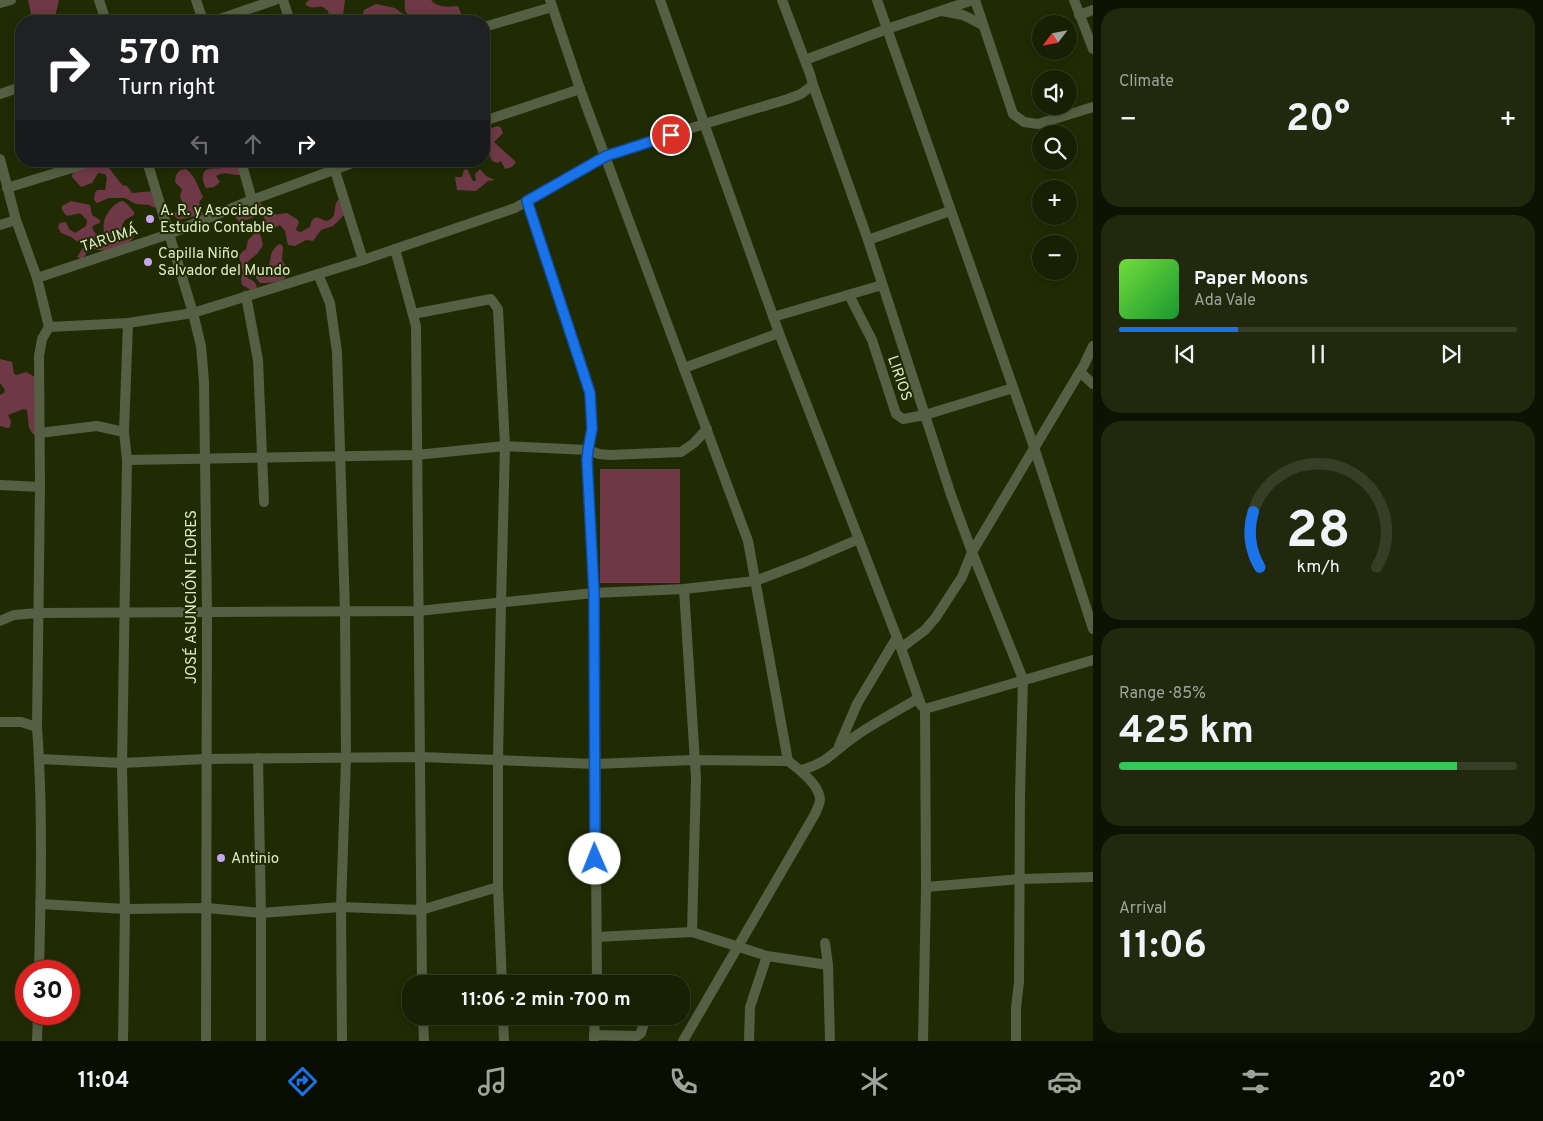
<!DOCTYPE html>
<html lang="en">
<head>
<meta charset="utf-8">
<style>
  body { margin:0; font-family:Overpass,sans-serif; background:#21280d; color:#f1f3f6; height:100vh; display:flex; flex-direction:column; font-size:19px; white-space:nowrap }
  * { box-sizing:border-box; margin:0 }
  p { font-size:16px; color:#9fa39a }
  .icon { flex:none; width:28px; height:28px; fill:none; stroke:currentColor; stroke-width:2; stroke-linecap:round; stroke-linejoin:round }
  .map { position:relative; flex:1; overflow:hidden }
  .panel { display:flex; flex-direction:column; gap:8px; padding:8px; background:#0d1202; width:450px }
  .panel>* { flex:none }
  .banner { position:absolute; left:15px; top:15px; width:475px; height:152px; border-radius:20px; box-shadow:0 2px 8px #0003,0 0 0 1px #363e25; background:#202124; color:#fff; overflow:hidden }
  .needle { width:32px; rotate:238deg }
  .buttons { position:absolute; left:1032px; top:15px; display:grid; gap:10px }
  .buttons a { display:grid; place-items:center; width:45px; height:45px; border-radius:50%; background:#182003; box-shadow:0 2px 8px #0003,0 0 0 1px #363e25; font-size:25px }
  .speed { position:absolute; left:15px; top:960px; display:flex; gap:10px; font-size:25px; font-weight:700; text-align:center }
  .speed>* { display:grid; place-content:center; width:65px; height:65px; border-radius:50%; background:#182003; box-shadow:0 2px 8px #0003,0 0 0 1px #363e25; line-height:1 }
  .speed .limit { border:8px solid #d22; background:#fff; color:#111 }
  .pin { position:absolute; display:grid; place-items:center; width:42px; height:42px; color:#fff; margin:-21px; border:2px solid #fff; border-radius:50%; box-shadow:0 1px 5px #0007 }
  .me { position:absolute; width:55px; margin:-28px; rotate:359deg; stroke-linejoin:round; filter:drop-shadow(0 0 4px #0008) }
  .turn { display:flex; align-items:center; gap:18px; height:105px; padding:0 20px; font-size:22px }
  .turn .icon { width:65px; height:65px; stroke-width:2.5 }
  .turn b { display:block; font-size:35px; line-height:42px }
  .lanes { display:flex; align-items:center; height:48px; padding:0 20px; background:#0003; justify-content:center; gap:25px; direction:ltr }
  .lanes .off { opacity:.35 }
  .big { font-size:38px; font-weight:700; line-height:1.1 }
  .panel .tile { flex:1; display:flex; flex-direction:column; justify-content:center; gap:8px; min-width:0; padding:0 18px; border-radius:20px; background:#21280d }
  .panel .dial { align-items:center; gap:0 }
  .dial svg { height:130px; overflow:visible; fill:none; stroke:#363e25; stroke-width:7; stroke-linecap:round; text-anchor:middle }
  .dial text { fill:#f1f3f6; stroke:none }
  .song { display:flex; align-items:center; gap:15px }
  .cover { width:60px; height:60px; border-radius:8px; background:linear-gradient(135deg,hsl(100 70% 55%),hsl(130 70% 35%)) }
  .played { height:5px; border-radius:2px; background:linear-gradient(90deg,#1a73e8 30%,#363e25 30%) }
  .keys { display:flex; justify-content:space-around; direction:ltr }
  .heat { display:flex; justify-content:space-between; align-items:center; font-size:28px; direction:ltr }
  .charge { height:8px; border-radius:4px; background:linear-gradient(90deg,#34c759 85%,#363e25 0) }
  .trip { position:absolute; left:402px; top:975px; width:288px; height:50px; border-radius:20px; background:#182003; box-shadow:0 2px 8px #0003,0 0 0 1px #363e25; font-weight:700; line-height:50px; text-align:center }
  .dock { display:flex; height:80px; justify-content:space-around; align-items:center; background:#0a0d01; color:#9fa39a }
  .dock .icon { width:35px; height:35px }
  .dock .current { color:#1a73e8 }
  .dock b { font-size:22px; color:#f1f3f6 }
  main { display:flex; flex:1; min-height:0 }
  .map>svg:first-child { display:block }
  .green { fill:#6e3846 }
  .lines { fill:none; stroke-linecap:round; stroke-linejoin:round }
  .minor { stroke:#545f43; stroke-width:10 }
  .route-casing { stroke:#114b97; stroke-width:12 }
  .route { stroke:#1a73e8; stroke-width:9 }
  .poi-dot { fill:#c7a6ef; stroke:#202b04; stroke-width:2 }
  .labels { text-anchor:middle; stroke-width:4; stroke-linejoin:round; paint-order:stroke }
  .poi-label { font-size:15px; fill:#ddebc6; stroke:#202b04; text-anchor:start }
  .street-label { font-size:15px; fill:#ddebc6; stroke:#202b04 }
</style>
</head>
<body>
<main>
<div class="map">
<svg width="1093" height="1041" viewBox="0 0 1093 1041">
  <rect width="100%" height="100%" fill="#202b04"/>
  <g class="green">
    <polygon points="28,0 59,0 54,21 27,21 31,13"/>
    <path d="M309 0H345L343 16 339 21H298L301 19C309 18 317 16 326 17L329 15 328 11 323 7C316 6 311 10 305 4Z"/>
    <path d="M405 0H431C437 8 449 7 458 6L463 18 461 21C448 21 414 24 406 12 404 9 405 4 405 0Z"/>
    <polygon points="376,4 395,8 403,14 405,21 363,21 362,17 364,10"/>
    <polygon points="498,126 501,128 503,133 494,142 516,162 512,167 505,169 501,161 498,163 492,161 484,143 486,132 491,128"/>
    <path d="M223 161H238L242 175C232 176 225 170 216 176L220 182 214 187 206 188C203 183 200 172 208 169 212 168 217 169 221 168Z"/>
    <polygon points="96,165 109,168 122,185 127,186 132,193 154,191 159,202 155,208 149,205 136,204 125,198 109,198 97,203 94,200 95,193 97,190 105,190 107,178 105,174 98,173 92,183 81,187 72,177 73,170"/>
    <path d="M186 169C196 177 198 187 203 197L199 202 203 214 178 220 173 214 184 206 180 197 182 189 175 182 176 175 180 170Z"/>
    <polygon points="467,169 473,181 476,181 475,174 480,169 486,176 495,180 488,181 476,191 457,190 455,177 462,177 464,170"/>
    <path d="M338 200 341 201 345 214 333 226 321 230 313 241 306 240 295 246 288 245 285 231 280 225 272 229 265 221 263 215 268 210H271C277 218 279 213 287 213L298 220 299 223 296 229 297 231 301 232 310 227C313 215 315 216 326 221 339 218 332 207 338 200Z"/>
    <path d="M71 201 90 205 92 215 100 220V223L94 225 92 228 95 233 101 236 104 234C104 230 103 226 104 222 106 213 114 202 123 201L128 205 134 212V215L125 220 122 225 123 228 132 231 134 237C125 249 109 253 94 249L90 242 86 240C86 247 89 254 82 259L77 257 84 246 71 237 61 233 58 227 60 223 66 222 69 229 75 233 86 226 87 220 81 214C75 213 71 217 66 215L62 210V206Z"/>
    <path d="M257 203H260L262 205C260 219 250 218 239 222L234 215 235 212 248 209Z"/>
    <path d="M255 233H259L261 236 263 245 257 254 245 264 246 276C251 281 256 280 257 289L251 290 242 285 241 279 243 273 239 256 243 251 246 250 248 240Z"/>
    <path d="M279 244 282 245 283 248 282 260 290 272C286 283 270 283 260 283L256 278V275L261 271 267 270C273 259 267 254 279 244Z"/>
    <polygon points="0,359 12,362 14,374 17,375 26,372 35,377 36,434 33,434 29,428 27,410 24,409 8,415 11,421 10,427 7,428 0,426 0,395 4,393 5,390 0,383"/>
    <rect x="600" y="469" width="80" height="114"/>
  </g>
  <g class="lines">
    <g class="minor">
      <polyline points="99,0 106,21"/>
      <polyline points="196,0 203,21"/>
      <polyline points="283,0 290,21"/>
      <polyline points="550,0 580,89 748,541 788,761"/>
      <polyline points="660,0 779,333 901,648 921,705 925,709 1093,660"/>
      <polyline points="877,0 1034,447 1093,629"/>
      <polyline points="975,0 1013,114 1024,122 1038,124 1093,107"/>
      <polyline points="1074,0 1093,49"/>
      <polyline points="0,3 11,0"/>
      <polyline points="942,11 963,15 983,25"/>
      <polyline points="1079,15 1093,10"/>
      <polyline points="214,21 275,0"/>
      <polyline points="484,27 552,7"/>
      <polyline points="805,60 887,29 973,0"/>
      <polyline points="813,85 868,240 950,211"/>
      <polyline points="0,94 21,87"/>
      <polyline points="484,121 580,89"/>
      <path d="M0 159 16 220 37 278 49 327 42 339 39 356 40 487 37 727C43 808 41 890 39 971"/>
      <polyline points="147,161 193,313 201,346 204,382 207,613 206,1041"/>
      <polyline points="241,161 252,200"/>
      <polyline points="7,188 94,161"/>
      <path d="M527 201 585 375C590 392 593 409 592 427 592 438 588 448 587 460L594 593 597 984"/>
      <polyline points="0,225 16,220"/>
      <polyline points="868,240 951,495 972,552 1023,679 1020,795 1019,982 1016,1008 1016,1041"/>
      <polyline points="395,249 416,326 422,984"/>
      <polyline points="363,260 515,208 606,156 704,124 788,99 801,94 813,85 810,74 782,0"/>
      <polyline points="318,274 330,303 337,352 345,612 346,759 341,907 342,1041"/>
      <polyline points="37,278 169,234 252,200 358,161"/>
      <polyline points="849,295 872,340 896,414 903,419 925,415 1013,388"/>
      <polyline points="246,296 258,360 264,502"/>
      <polyline points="773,317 882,285"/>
      <polyline points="49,327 128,323 193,313 363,260 332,161"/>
      <polyline points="684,368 779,333"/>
      <polyline points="1080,372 1093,384"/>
      <polyline points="39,433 97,426 124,432"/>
      <polyline points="127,460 416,455 505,446 498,309 491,299 413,314"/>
      <polyline points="0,485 40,487"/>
      <polyline points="684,589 696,778 692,932"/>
      <polyline points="0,621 14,615 38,613 418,611 594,593 684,589 755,581 805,562 859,539"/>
      <polyline points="901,648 925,630 936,617 962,577 972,552 1084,365 1093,346"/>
      <polyline points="925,709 926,887 1020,879 1093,877"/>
      <polyline points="0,722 21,722 37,727"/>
      <polyline points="839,746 857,704 897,637"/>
      <polyline points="258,758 261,913 261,1041"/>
      <polyline points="40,759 122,763 206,759 421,757 498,760 501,603 505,446 588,450 599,454 610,455 681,452 694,443 707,429"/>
      <path d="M801 770C829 763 834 750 857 735 876 722 897 711 917 699"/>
      <polyline points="40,904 125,909 207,908 261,913 341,907 421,910 498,887"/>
      <polyline points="597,937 692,932 767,956 828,965"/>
      <polyline points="825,943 828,965 830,1041"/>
      <path d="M502 984 498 887V760L595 764 694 760 788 761C799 769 819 785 820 799 820 804 817 809 815 814L683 1041"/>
      <polyline points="423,1016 424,1041"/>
      <polyline points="503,1016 504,1041"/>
      <polyline points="594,1035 637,1036 641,1033 646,1016"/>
      <polyline points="594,1040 595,1016"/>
      <polyline points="37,1041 38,1014"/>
      <polyline points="123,1041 125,909 122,767 127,460 124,432 128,323"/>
      <polyline points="749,1041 750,1007 767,956"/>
      <polyline points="923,1041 926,887"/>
    </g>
  </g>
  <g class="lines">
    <defs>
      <polyline id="route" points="595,859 594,593 587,460 588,450 592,429 590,393 527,201 606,156 671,135"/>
    </defs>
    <use href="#route" class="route-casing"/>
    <use href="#route" class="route"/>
  </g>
  <g class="poi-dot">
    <circle cx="150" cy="219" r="5"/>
    <circle cx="148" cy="262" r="5"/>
    <circle cx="221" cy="858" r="5"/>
  </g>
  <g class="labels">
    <g class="poi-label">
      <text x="160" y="215">A. R. y Asociados<tspan x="160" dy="17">Estudio Contable</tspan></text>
      <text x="158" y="258">Capilla Niño<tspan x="158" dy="17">Salvador del Mundo</tspan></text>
      <text x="231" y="863">Antinio</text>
    </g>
    <g class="street-label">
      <text transform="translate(109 238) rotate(-18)" y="5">TARUMÁ</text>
      <text transform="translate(900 378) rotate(71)" y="5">LIRIOS</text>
      <text transform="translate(191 597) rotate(-90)" y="5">JOSÉ ASUNCIÓN FLORES</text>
    </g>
  </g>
</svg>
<div class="buttons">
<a><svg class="needle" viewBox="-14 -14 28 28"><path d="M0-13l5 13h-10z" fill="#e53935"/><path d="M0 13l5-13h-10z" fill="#9fa39a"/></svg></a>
<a><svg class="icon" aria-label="sound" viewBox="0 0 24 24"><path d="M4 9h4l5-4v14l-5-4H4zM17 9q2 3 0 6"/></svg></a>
<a><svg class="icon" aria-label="search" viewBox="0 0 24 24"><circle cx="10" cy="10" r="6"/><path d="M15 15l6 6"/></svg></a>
<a>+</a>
<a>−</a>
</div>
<div class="speed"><div class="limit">30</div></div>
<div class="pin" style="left:671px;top:135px;background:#d93025"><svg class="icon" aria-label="arrive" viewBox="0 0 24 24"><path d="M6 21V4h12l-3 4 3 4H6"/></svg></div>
<svg class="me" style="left:595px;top:859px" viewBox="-20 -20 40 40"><circle r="19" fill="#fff"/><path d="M0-13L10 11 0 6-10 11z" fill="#1a73e8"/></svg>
<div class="trip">11:06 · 2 min · 700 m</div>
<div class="banner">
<div class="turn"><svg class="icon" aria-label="right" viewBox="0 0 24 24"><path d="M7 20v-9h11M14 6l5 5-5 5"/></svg><div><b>570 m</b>Turn right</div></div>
<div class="lanes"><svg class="icon off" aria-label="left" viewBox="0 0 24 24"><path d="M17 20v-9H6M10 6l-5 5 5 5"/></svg><svg class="icon off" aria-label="ahead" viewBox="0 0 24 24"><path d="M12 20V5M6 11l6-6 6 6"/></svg><svg class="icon" aria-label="right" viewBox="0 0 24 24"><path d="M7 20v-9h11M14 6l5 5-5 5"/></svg></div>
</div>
</div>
<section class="panel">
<div class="tile"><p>Climate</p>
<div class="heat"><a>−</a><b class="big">20°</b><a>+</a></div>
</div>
<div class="tile">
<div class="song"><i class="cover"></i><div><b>Paper Moons</b><p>Ada Vale</p></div></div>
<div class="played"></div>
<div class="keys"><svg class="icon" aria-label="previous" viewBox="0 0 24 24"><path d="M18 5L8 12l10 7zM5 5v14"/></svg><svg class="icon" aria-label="pause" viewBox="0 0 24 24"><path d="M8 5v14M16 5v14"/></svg><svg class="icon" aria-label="next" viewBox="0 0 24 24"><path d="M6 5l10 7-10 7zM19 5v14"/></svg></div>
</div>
<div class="tile dial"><svg viewBox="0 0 100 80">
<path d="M14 69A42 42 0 1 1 86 69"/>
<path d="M14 69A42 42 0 0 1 10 35" stroke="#1a73e8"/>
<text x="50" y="56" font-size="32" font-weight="700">28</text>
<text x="50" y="72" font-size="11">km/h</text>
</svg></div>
<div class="tile"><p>Range · 85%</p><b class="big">425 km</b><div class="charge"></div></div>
<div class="tile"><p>Arrival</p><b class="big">11:06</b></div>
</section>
</main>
<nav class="dock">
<b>11:04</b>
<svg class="icon current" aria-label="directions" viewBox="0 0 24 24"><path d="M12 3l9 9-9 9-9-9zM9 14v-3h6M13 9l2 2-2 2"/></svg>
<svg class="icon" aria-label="music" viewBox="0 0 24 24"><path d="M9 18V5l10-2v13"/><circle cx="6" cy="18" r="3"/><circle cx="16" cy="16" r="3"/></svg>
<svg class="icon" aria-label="phone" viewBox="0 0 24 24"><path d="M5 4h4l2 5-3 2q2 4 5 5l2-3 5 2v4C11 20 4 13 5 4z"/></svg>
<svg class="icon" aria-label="climate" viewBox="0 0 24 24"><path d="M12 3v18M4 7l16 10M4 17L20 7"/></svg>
<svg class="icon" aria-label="car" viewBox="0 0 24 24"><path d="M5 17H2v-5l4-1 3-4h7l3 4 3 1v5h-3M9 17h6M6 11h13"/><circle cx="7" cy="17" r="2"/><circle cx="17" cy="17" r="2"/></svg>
<svg class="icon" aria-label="filters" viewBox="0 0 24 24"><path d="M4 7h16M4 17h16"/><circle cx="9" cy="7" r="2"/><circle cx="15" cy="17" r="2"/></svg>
<b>20°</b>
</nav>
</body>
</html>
